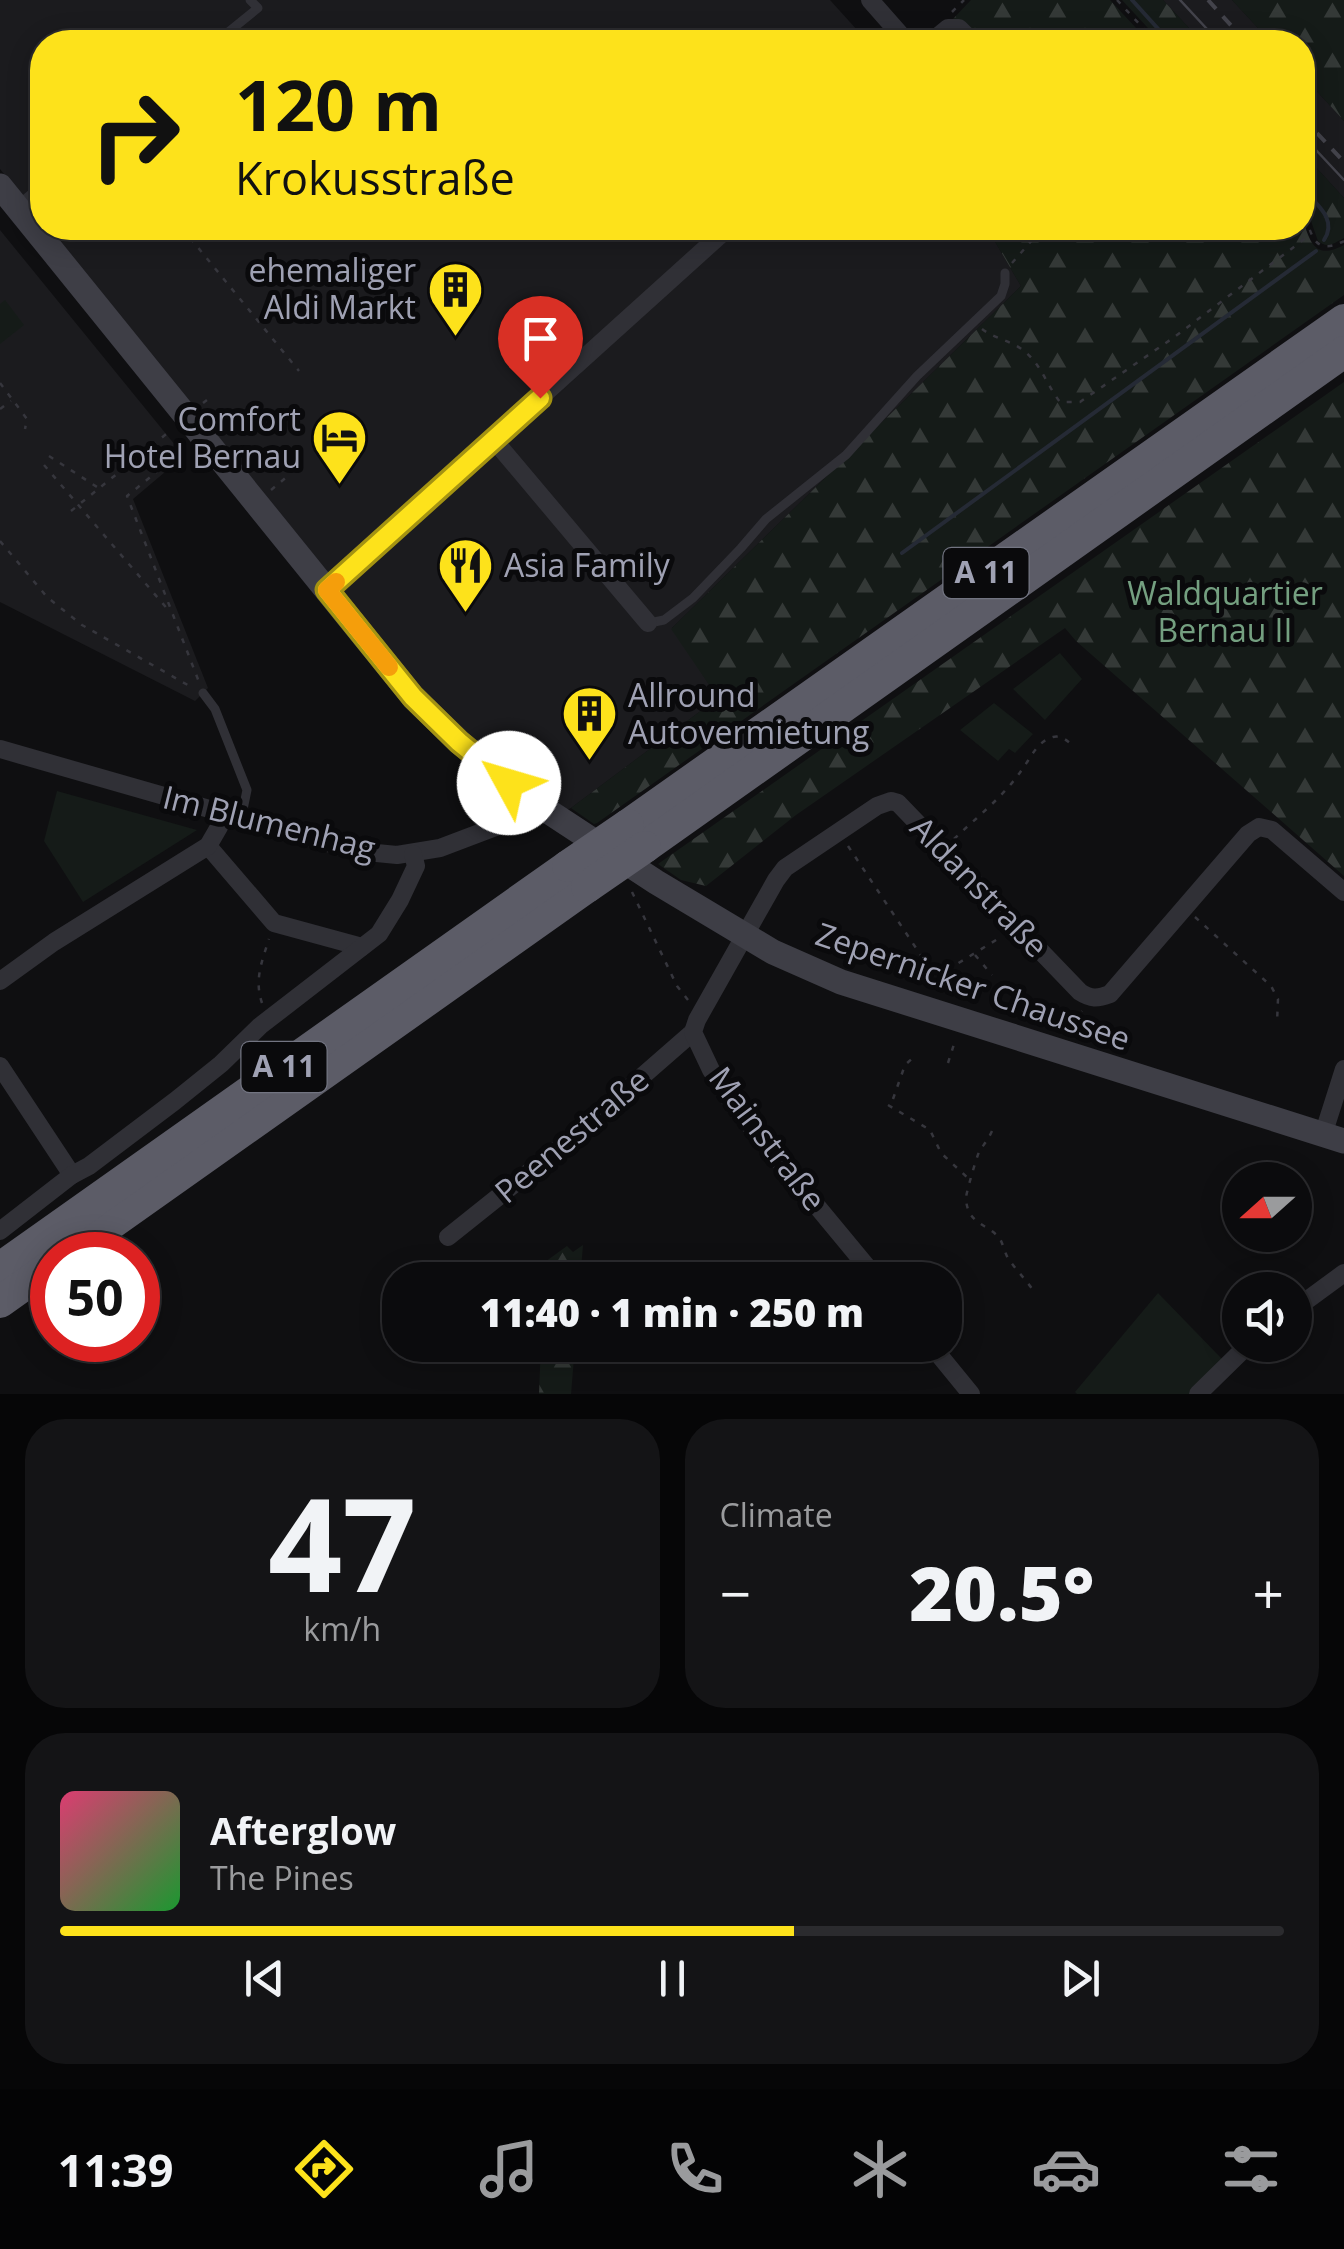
<!DOCTYPE html>
<html lang="en">
<head>
<meta charset="utf-8">
<style>
  body { margin:0; font-family:"Open Sans",sans-serif; background:#141416; color:#f1f3f6; height:100vh; display:flex; flex-direction:column; font-size:38px; white-space:nowrap }
  * { box-sizing:border-box; margin:0 }
  p { font-size:32px; color:#9a9b9d }
  .icon { flex:none; width:55px; height:55px; fill:none; stroke:currentColor; stroke-width:2; stroke-linecap:round; stroke-linejoin:round }
  .map { position:relative; height:1394px; overflow:hidden }
  .panel { display:flex; flex-direction:column; gap:25px; padding:25px; background:#060607; flex:1 }
  .panel>* { flex:none }
  .hud { position:absolute; left:30px; top:30px; width:1285px; height:210px; border-radius:40px; box-shadow:0 5px 25px #0003,0 0 0 2px #2b2b2e; background:#fde21b; color:#111; overflow:hidden }
  .needle { width:65px; rotate:249deg }
  .buttons { position:absolute; left:1222px; top:1162px; display:grid; gap:20px }
  .buttons a { display:grid; place-items:center; width:90px; height:90px; border-radius:50%; background:#0b0b0d; box-shadow:0 5px 25px #0003,0 0 0 2px #2b2b2e; font-size:50px }
  .speed { position:absolute; left:30px; top:1232px; display:flex; gap:20px; font-size:50px; font-weight:700; text-align:center }
  .speed>* { display:grid; place-content:center; width:130px; height:130px; border-radius:50%; background:#0b0b0d; box-shadow:0 5px 25px #0003,0 0 0 2px #2b2b2e; line-height:1 }
  .speed .limit { border:15px solid #d22; background:#fff; color:#111 }
  .pin { position:absolute; display:grid; place-items:center; width:85px; height:85px; color:#fff; margin:-102px -42px; border-radius:50% 50% 50% 0; rotate:-45deg; box-shadow:0 0 10px #0007 }
  .pin .icon { rotate:45deg }
  .me { position:absolute; width:110px; margin:-55px; rotate:309deg; stroke-linejoin:round; filter:drop-shadow(0 0 8px #0008) }
  .turn { display:flex; align-items:center; gap:35px; height:210px; padding:0 40px; font-size:45px }
  .turn .icon { width:130px; height:130px; stroke-width:2.5 }
  .turn b { display:block; font-size:70px; line-height:85px }
  .big { font-size:75px; font-weight:800; line-height:1.1 }
  .panel .card { flex:1; display:flex; flex-direction:column; justify-content:center; gap:15px; min-width:0; padding:0 35px; border-radius:40px; background:#141416 }
  .panel .dial { align-items:center; gap:0 }
  .dial b { font-size:130px; line-height:1 }
  .song { display:flex; align-items:center; gap:30px }
  .cover { width:120px; height:120px; border-radius:15px; background:linear-gradient(135deg,hsl(340 70% 55%),hsl(130 70% 35%)) }
  .played { height:10px; border-radius:5px; background:linear-gradient(90deg,#fde21b 60%,#2b2b2e 60%) }
  .keys { display:flex; justify-content:space-around; direction:ltr }
  .heat { display:flex; justify-content:space-between; align-items:center; font-size:55px; direction:ltr }
  .panel .tiles { flex:1; display:grid; gap:25px; grid-template-columns:1fr 1fr }
  .card:last-child { grid-column:span 2 }
  .trip { position:absolute; left:382px; top:1262px; width:580px; height:100px; border-radius:40px; background:#0b0b0d; box-shadow:0 5px 25px #0003,0 0 0 2px #2b2b2e; font-weight:800; line-height:100px; text-align:center }
  .dock { display:flex; height:160px; justify-content:space-around; align-items:center; background:#040405; color:#9a9b9d }
  .dock .icon { width:70px; height:70px }
  .dock .selected { color:#fde21b }
  .dock b { font-size:45px; color:#f1f3f6 }
  .map>svg:first-child { display:block }
  .built { fill:#1b1b1e }
  .green { fill:#151b18 }
  .forest { fill:url(#forest-firs) }
  .lines { fill:none; stroke-linecap:round; stroke-linejoin:round }
  .stream { stroke:#252a35; stroke-width:4 }
  .path { stroke:#36363d; stroke-width:2.5; stroke-dasharray:5 8; stroke-linecap:butt }
  .lane { stroke:#303036; stroke-width:9 }
  .street { stroke:#303036; stroke-width:18 }
  .secondary { stroke:#3e3e46; stroke-width:25 }
  .highway { stroke:#5c5c67; stroke-width:32 }
  .tram { stroke:#43434b; stroke-width:2.5 }
  .rail { stroke:#43434b; stroke-width:4; stroke-dasharray:12 10; stroke-linecap:butt }
  .highway-bridge { stroke:#5c5c67; stroke-width:32 }
  .route-casing { stroke:#a49312; stroke-width:25 }
  .route { stroke:#fde21b; stroke-width:18 }
  .slow { stroke:#f59e0b; stroke-width:18 }
  .labels { text-anchor:middle; stroke-width:10; stroke-linejoin:round; paint-order:stroke }
  .shield { fill:#0a0a0c; stroke:#727481; stroke-width:2.5 }
  .shield-label { font-size:30px; font-weight:bold; fill:#9fa1b3 }
  .poi-label { font-size:32px; fill:#9fa1b3; stroke:#0a0a0c; text-anchor:end }
  .park-label { font-size:32px; fill:#749f80; stroke:#0a0a0c }
  .street-label { font-size:32px; fill:#9fa1b3; stroke:#0a0a0c }
</style>
</head>
<body>
<div class="map">
<svg width="1344" height="1394" viewBox="0 0 1344 1394">
  <defs>
    <pattern id="forest-firs" width="22" height="20" patternUnits="userSpaceOnUse" patternTransform="scale(2.5)"><rect width="22" height="20" fill="#151b18"/><path d="M5 1l3.5 6h-7zM16 11l3.5 6h-7z" fill="#343937"/></pattern>
  </defs>
  <rect width="100%" height="100%" fill="#0f0f11"/>
  <g class="built">
    <polygon points="0,0 830,0 868,42 42,42 42,223 0,169"/>
    <polygon points="1163,0 1232,0 1271,42 1202,42"/>
    <polygon points="1303,76 1344,121 1344,198 1303,153"/>
    <polygon points="46,228 987,228 1021,286 672,628 718,698 571,808 562,812 417,695"/>
    <polygon points="0,230 184,456 133,499 208,688 195,701 0,602"/>
  </g>
  <g class="green">
    <polygon points="5,300 24,325 0,344 0,304"/>
    <polygon points="1060,653 1082,679 1045,720 1013,689"/>
    <polygon points="994,703 1033,734 1015,753 1009,749 998,761 960,730"/>
    <polygon points="57,791 197,830 83,902 44,841"/>
    <polygon points="1158,1293 1222,1359 1193,1394 1077,1394 1075,1392"/>
  </g>
  <g class="forest">
    <polygon points="971,0 1110,0 1149,42 978,42 963,23 953,19"/>
    <polygon points="1122,0 1163,0 1202,42 1161,42"/>
    <polygon points="1232,0 1344,0 1344,121 1303,76 1302,42 1271,42"/>
    <path d="M1303 153 1344 198V238C1334 243 1328 249 1318 241L1303 198Z"/>
    <path d="M1303 219C1310 244 1316 260 1344 245V295L597 823 594 824 571 808 718 698 671 629 1021 286 987 228H1302Z"/>
    <polygon points="1344,382 1344,876 1076,641 1065,628 796,815 706,886 681,880 658,864"/>
    <polygon points="583,1245 580,1280 544,1280 545,1262 567,1246 573,1252"/>
    <polygon points="541,1345 575,1345 571,1394 539,1394"/>
  </g>
  <g class="lines">
    <g class="stream">
      <polyline points="1132,0 1170,42"/>
      <path d="M1302 188C1316 204 1338 219 1324 240"/>
      <polyline points="902,553 1316,251"/>
    </g>
    <g class="path">
      <polyline points="1117,0 1156,42"/>
      <polyline points="952,12 964,0"/>
      <path d="M1302 205C1311 230 1311 258 1344 241"/>
      <polyline points="182,228 299,371"/>
      <polyline points="1012,263 1033,239 1033,228"/>
      <path d="M982 329C994 338 1008 340 1020 348 1040 361 1046 384 1060 402H1080L1173 338 1311 234"/>
      <polyline points="0,383 27,419 25,429"/>
      <polyline points="203,403 212,396"/>
      <polyline points="0,409 11,401"/>
      <polyline points="180,453 127,496 199,682"/>
      <polyline points="49,456 97,487"/>
      <polyline points="44,465 170,612"/>
      <polyline points="271,490 289,475"/>
      <polyline points="71,511 170,431"/>
      <polyline points="0,541 47,597 82,625 193,688"/>
      <path d="M954 839C977 817 1003 797 1021 771 1031 758 1036 742 1053 737 1062 735 1067 741 1074 746"/>
      <polyline points="848,846 932,972 939,975 1001,937"/>
      <polyline points="632,892 677,986 688,1000"/>
      <polyline points="1195,917 1271,986 1278,999 1277,1023"/>
      <polyline points="975,955 992,975"/>
      <path d="M262 1003C254 980 262 961 269 939"/>
      <polyline points="1066,1032 1082,1011"/>
      <polyline points="948,1063 955,1041"/>
      <polyline points="893,1099 905,1065 916,1055"/>
      <polyline points="888,1105 930,1130 941,1153 969,1179"/>
      <path d="M992 1131C988 1140 984 1144 979 1152 977 1156 966 1193 966 1198 967 1225 988 1223 1000 1239 1004 1246 1005 1255 1010 1261 1018 1272 1027 1281 1035 1293"/>
    </g>
    <g class="lane">
      <polyline points="216,42 258,8 250,0"/>
      <polyline points="18,205 42,185"/>
      <polyline points="649,623 664,620 693,598 741,548 766,519 846,455 917,376 1001,296 1005,284 1005,273"/>
      <polyline points="203,693 215,709 247,790 241,819"/>
    </g>
    <g class="street">
      <polyline points="870,0 907,42"/>
      <polyline points="931,42 948,28 959,28 969,38 970,42"/>
      <polyline points="494,440 648,623"/>
      <polyline points="327,590 728,228"/>
      <polyline points="0,749 356,851 397,855 440,848 498,826 517,813 531,800"/>
      <polyline points="208,846 274,923 362,947"/>
      <polyline points="0,981 54,942 208,846 219,827 222,814"/>
      <polyline points="0,1066 72,1175"/>
      <polyline points="1323,1135 1344,1069"/>
      <polyline points="0,1231 72,1175 89,1166 175,1101 221,1064 260,1026 379,934 400,900 416,866 413,854"/>
      <polyline points="448,1237 567,1142 693,1032"/>
      <path d="M878 1280 734 1106 711 1070 693 1032 697 1020 776 880 785 868 877 806 891 801 898 803 1080 992C1091 999 1097 999 1110 994L1248 834 1259 827 1272 830 1344 892"/>
      <polyline points="1295,1309 1344,1273"/>
      <polyline points="931,1345 971,1394"/>
      <polyline points="1198,1394 1248,1345"/>
    </g>
    <polyline class="secondary" points="0,186 413,697 459,742 531,800 656,882 773,952 841,982 1344,1141"/>
    <g class="highway">
      <polyline points="628,825 1344,320"/>
      <polyline points="645,847 1344,352"/>
      <polyline points="67,1255 587,887"/>
      <polyline points="0,1268 568,866"/>
      <polyline points="0,1302 52,1265"/>
    </g>
    <g class="tram">
      <polyline points="1180,0 1219,42"/>
      <polyline points="1302,135 1344,180"/>
    </g>
    <g class="rail">
      <polyline points="1208,0 1246,42"/>
      <polyline points="1302,117 1344,162"/>
    </g>
    <g class="highway-bridge">
      <polyline points="568,866 628,825"/>
      <polyline points="587,887 645,847"/>
    </g>
  </g>
  <g class="lines">
    <defs>
      <polyline id="route" points="509,783 459,742 413,697 327,590 540,398"/>
    </defs>
    <use href="#route" class="route-casing"/>
    <use href="#route" class="route"/>
    <polyline class="slow" points="336,582 327,590 389,667"/>
  </g>
  <defs>
    <symbol id="building-pin" viewBox="-11 -11 22 30"><path d="M0 17L-7.5 6A9.5 9.5 0 1 1 7.5 6Z" fill="#fde21b" stroke="#0a0a0c"/><path d="M-4-6H4V6H1V3H-1V6H-4ZM-2.5-4.3h1.7v1.8h-1.7ZM.8-4.3h1.7v1.8H.8ZM-2.5-1h1.7V.8h-1.7ZM.8-1h1.7V.8H.8Z" fill="#111"/></symbol>
    <symbol id="hotel-pin" viewBox="-11 -11 22 30"><path d="M0 17L-7.5 6A9.5 9.5 0 1 1 7.5 6Z" fill="#fde21b" stroke="#0a0a0c"/><path d="M-6-4.5h1.5V1H6V5H4.5V3h-9V5H-6ZM-4 0a1.8 1.8 0 1 1 3.6 0ZM.5 0V-2.5h3Q6-2.5 6 0Z" fill="#111"/></symbol>
    <symbol id="restaurant-pin" viewBox="-11 -11 22 30"><path d="M0 17L-7.5 6A9.5 9.5 0 1 1 7.5 6Z" fill="#fde21b" stroke="#0a0a0c"/><path d="M-5-6h1v4h1v-4h1v4h1v-4h1v5L-1.5 .5V6h-2V.5L-5-1ZM5-6V6H3V1.5H1.5Q1.5-4 5-6Z" fill="#111"/></symbol>
  </defs>
  <g fill-rule="evenodd">
    <use href="#building-pin" x="424" y="258" width="63" height="86"/>
    <use href="#hotel-pin" x="308" y="406" width="63" height="86"/>
    <use href="#restaurant-pin" x="434" y="534" width="63" height="86"/>
    <use href="#building-pin" x="558" y="682" width="63" height="86"/>
  </g>
  <g class="labels">
    <g class="shield">
      <rect x="943.5" y="548" width="85" height="50" rx="8"/>
      <rect x="241.5" y="1042" width="85" height="50" rx="8"/>
    </g>
    <g class="shield-label">
      <text x="986" y="583">A 11</text>
      <text x="284" y="1077">A 11</text>
    </g>
    <g class="poi-label">
      <text x="416" y="282">ehemaliger<tspan x="416" dy="37">Aldi Markt</tspan></text>
      <text x="301" y="431">Comfort<tspan x="301" dy="37">Hotel Bernau</tspan></text>
      <text x="504" y="577" text-anchor="start">Asia Family</text>
      <text x="628" y="707" text-anchor="start">Allround<tspan x="628" dy="37">Autovermietung</tspan></text>
    </g>
    <g class="park-label">
      <text x="1225" y="605">Waldquartier<tspan x="1225" dy="37">Bernau II</tspan></text>
    </g>
    <g class="street-label">
      <text transform="translate(269 823) rotate(14)" y="11">Im Blumenhag</text>
      <text transform="translate(979 887) rotate(46)" y="11">Aldanstraße</text>
      <text transform="translate(973 987) rotate(19)" y="11">Zepernicker Chaussee</text>
      <text transform="translate(572 1136) rotate(-40)" y="11">Peenestraße</text>
      <text transform="translate(767 1139) rotate(53)" y="11">Mainstraße</text>
    </g>
  </g>
</svg>
<div class="buttons">
<a><svg class="needle" viewBox="-14 -14 28 28"><path d="M0-13l5 13h-10z" fill="#e53935"/><path d="M0 13l5-13h-10z" fill="#9a9b9d"/></svg></a>
<a><svg class="icon" aria-label="sound" viewBox="0 0 24 24"><path d="M4 9h4l5-4v14l-5-4H4zM17 9q2 3 0 6"/></svg></a>
</div>
<div class="speed"><div class="limit">50</div></div>
<div class="pin" style="left:540px;top:398px;background:#d93025"><svg class="icon" aria-label="arrive" viewBox="0 0 24 24"><path d="M6 21V4h12l-3 4 3 4H6"/></svg></div>
<svg class="me" style="left:509px;top:783px" viewBox="-20 -20 40 40"><circle r="19" fill="#fff"/><path d="M0-13L10 11 0 6-10 11z" fill="#fde21b"/></svg>
<div class="trip">11:40 · 1 min · 250 m</div>
<div class="hud">
<div class="turn"><svg class="icon" aria-label="right" viewBox="0 0 24 24"><path d="M7 20v-9h11M14 6l5 5-5 5"/></svg><div><b>120 m</b>Krokusstraße</div></div>
</div>
</div>
<section class="panel">
<div class="tiles">
<div class="card dial"><b>47</b><p>km/h</p></div>
<div class="card"><p>Climate</p>
<div class="heat"><a>−</a><b class="big">20.5°</b><a>+</a></div>
</div>
<div class="card">
<div class="song"><i class="cover"></i><div><b>Afterglow</b><p>The Pines</p></div></div>
<div class="played"></div>
<div class="keys"><svg class="icon" aria-label="previous" viewBox="0 0 24 24"><path d="M18 5L8 12l10 7zM5 5v14"/></svg><svg class="icon" aria-label="pause" viewBox="0 0 24 24"><path d="M8 5v14M16 5v14"/></svg><svg class="icon" aria-label="next" viewBox="0 0 24 24"><path d="M6 5l10 7-10 7zM19 5v14"/></svg></div>
</div>
</div>
</section>
<nav class="dock">
<b>11:39</b>
<svg class="icon selected" aria-label="directions" viewBox="0 0 24 24"><path d="M12 3l9 9-9 9-9-9zM9 14v-3h6M13 9l2 2-2 2"/></svg>
<svg class="icon" aria-label="music" viewBox="0 0 24 24"><path d="M9 18V5l10-2v13"/><circle cx="6" cy="18" r="3"/><circle cx="16" cy="16" r="3"/></svg>
<svg class="icon" aria-label="phone" viewBox="0 0 24 24"><path d="M5 4h4l2 5-3 2q2 4 5 5l2-3 5 2v4C11 20 4 13 5 4z"/></svg>
<svg class="icon" aria-label="climate" viewBox="0 0 24 24"><path d="M12 3v18M4 7l16 10M4 17L20 7"/></svg>
<svg class="icon" aria-label="car" viewBox="0 0 24 24"><path d="M5 17H2v-5l4-1 3-4h7l3 4 3 1v5h-3M9 17h6M6 11h13"/><circle cx="7" cy="17" r="2"/><circle cx="17" cy="17" r="2"/></svg>
<svg class="icon" aria-label="filters" viewBox="0 0 24 24"><path d="M4 7h16M4 17h16"/><circle cx="9" cy="7" r="2"/><circle cx="15" cy="17" r="2"/></svg>
</nav>
</body>
</html>
